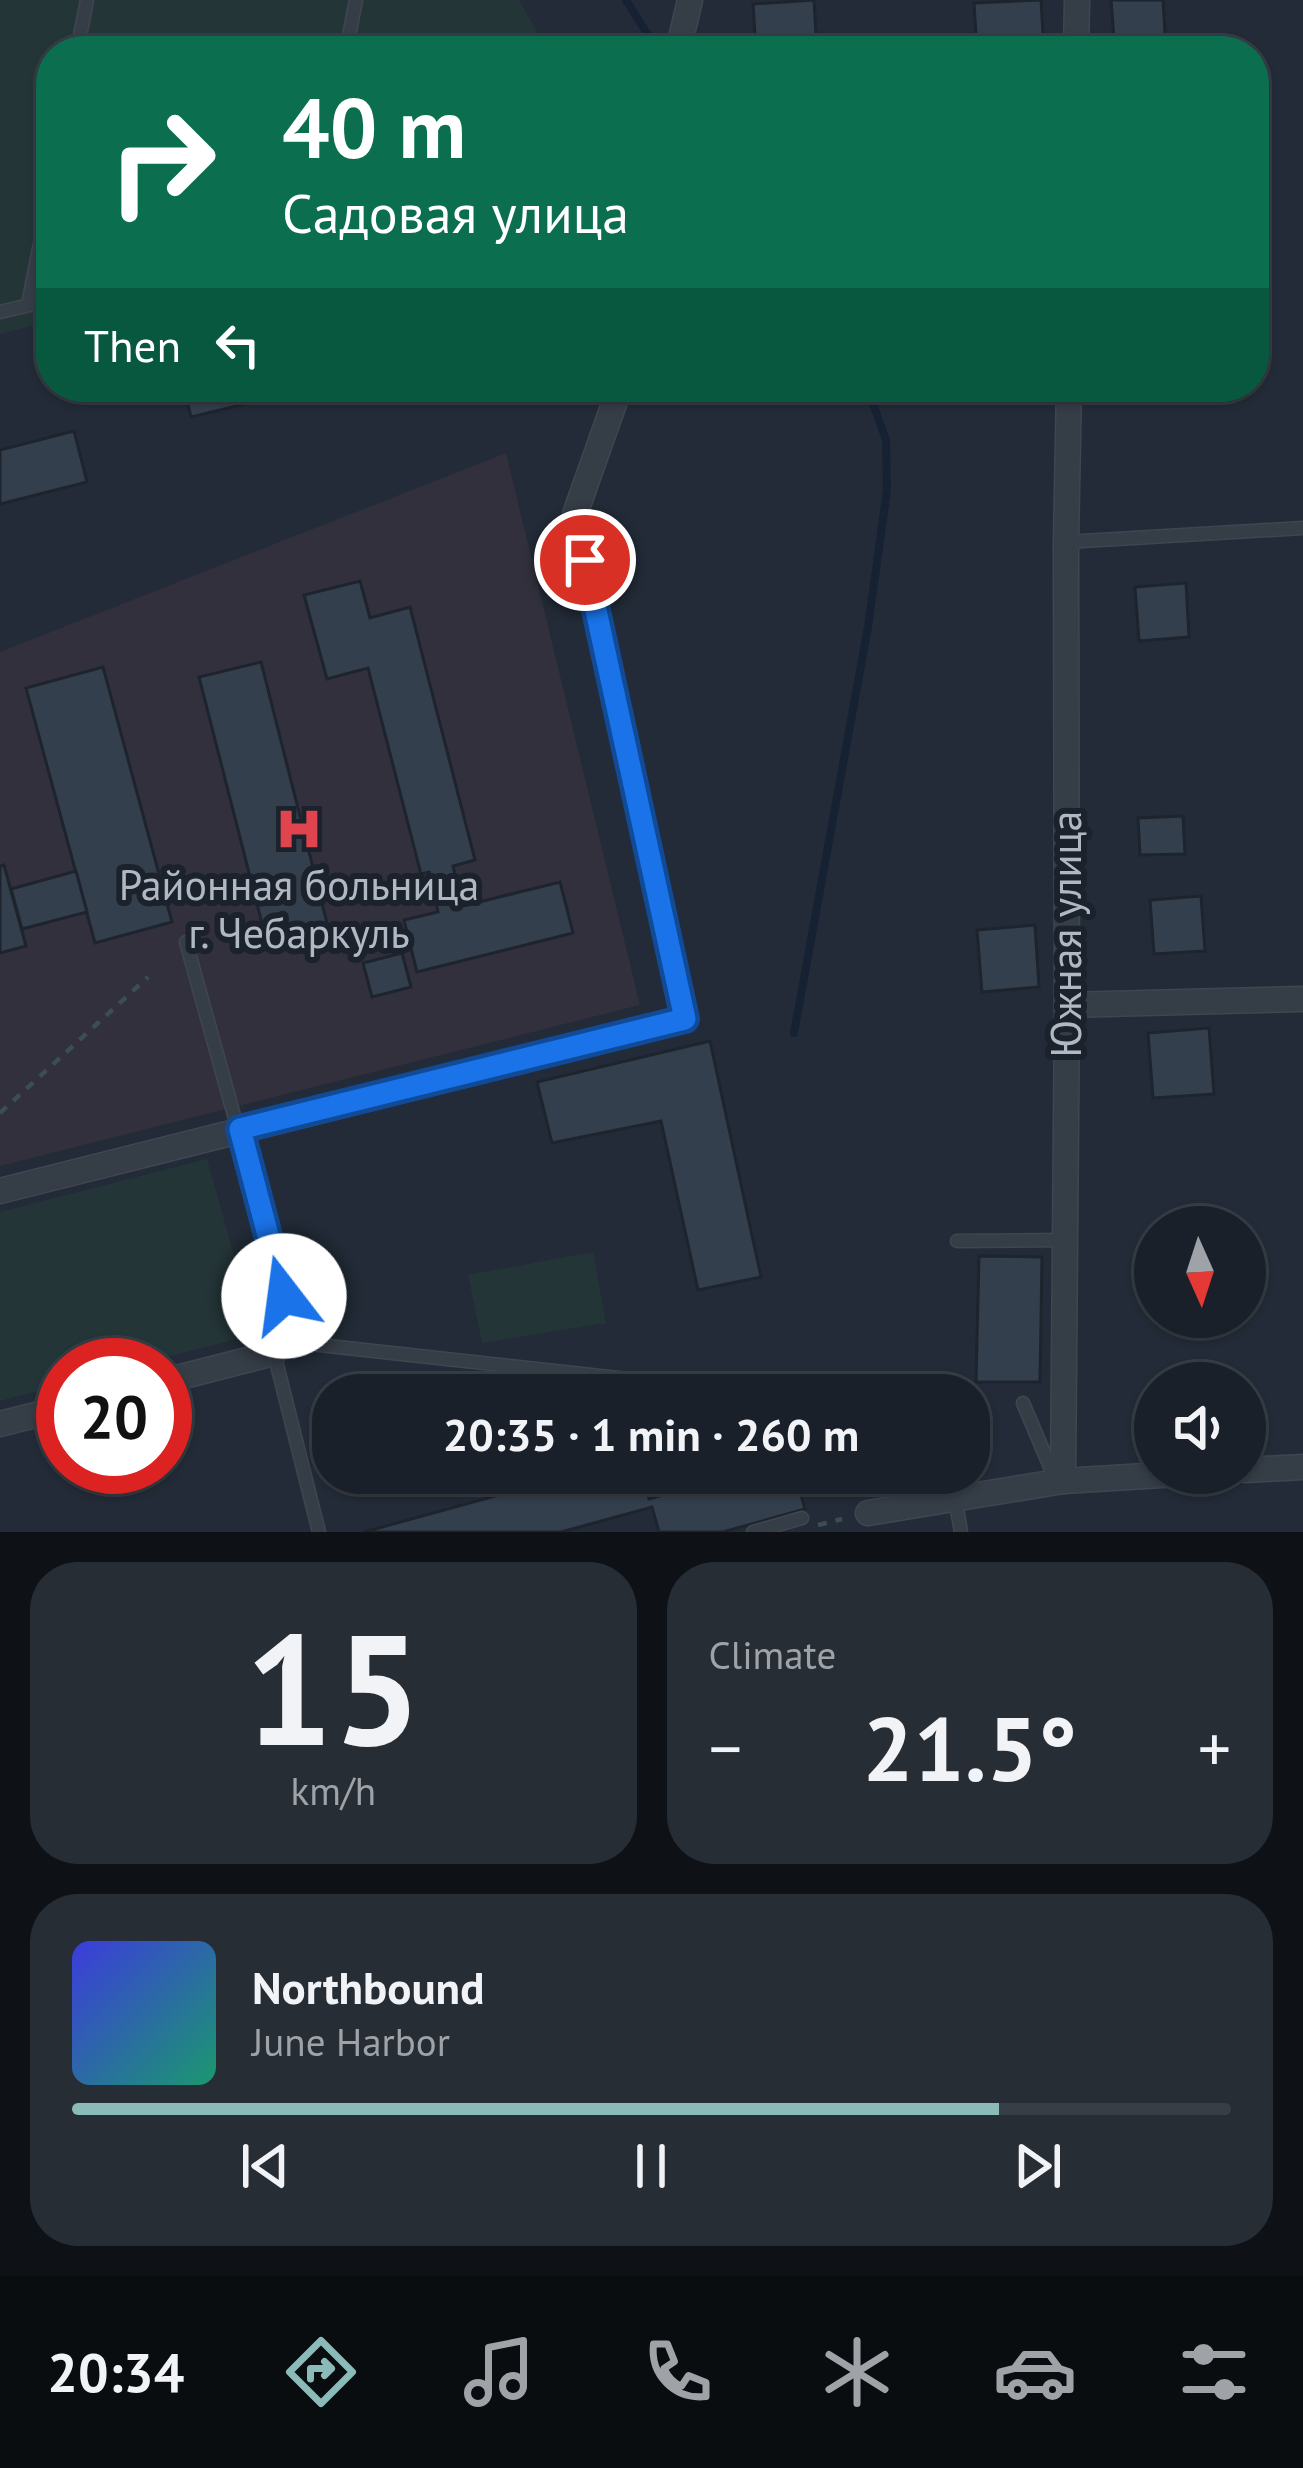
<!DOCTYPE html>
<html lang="en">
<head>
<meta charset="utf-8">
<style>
  body { margin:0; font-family:"PT Sans",sans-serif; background:#272d35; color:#f1f3f6; height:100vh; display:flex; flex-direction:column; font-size:45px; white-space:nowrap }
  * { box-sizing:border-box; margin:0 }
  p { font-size:39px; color:#9fa3a8 }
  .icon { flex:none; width:66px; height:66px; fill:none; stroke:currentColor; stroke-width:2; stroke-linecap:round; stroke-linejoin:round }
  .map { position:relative; height:1532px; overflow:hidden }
  .panel { display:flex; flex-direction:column; gap:30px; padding:30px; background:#0e1217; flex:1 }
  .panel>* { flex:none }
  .guide { position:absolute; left:36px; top:36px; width:1233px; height:366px; border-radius:48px; box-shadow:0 3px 9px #0004,0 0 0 3px #383e46; background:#0b6e4f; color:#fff; overflow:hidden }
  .needle { width:78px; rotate:177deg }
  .fabs { position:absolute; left:1134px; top:1206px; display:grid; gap:24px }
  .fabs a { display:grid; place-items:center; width:132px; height:132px; border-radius:50%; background:#1a2029; box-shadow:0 3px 9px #0004,0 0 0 3px #383e46; font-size:60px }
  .speed { position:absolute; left:36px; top:1338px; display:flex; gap:24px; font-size:60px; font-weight:700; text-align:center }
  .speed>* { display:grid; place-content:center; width:156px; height:156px; border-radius:50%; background:#1a2029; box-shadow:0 3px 9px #0004,0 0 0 3px #383e46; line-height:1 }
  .speed .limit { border:18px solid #d22; background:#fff; color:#111 }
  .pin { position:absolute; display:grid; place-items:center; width:102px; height:102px; color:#fff; margin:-51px; border:6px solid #fff; border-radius:50%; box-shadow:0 3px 12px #0007 }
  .me { position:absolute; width:132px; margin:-66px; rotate:345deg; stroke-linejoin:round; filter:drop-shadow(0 0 9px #0008) }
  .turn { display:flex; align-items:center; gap:42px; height:252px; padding:0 48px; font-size:54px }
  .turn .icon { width:156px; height:156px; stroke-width:2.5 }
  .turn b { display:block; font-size:84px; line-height:102px }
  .then { display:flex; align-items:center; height:114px; padding:0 48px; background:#0003; gap:24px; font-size:45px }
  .big { font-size:90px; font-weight:800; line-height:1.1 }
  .panel .tile { flex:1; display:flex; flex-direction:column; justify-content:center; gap:18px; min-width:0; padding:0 42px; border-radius:48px; background:#272d35 }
  .panel .dial { align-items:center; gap:0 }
  .dial b { font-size:156px; line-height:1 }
  .song { display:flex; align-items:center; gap:36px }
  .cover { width:144px; height:144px; border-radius:18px; background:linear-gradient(135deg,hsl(240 70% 55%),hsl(160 70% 35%)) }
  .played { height:12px; border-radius:6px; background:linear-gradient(90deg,#8bbbb9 80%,#383e46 80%) }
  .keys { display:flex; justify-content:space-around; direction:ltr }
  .heat { display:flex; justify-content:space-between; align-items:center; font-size:66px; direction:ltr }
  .panel .tiles { flex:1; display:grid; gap:30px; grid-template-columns:1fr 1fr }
  .tile:last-child { grid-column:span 2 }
  .trip { position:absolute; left:312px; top:1374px; width:678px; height:120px; border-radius:48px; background:#1a2029; box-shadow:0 3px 9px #0004,0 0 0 3px #383e46; font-weight:800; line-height:120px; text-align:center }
  .dock { display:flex; height:192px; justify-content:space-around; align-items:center; background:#0a0d10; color:#9fa3a8 }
  .dock .icon { width:84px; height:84px }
  .dock .current { color:#8bbbb9 }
  .dock b { font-size:54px; color:#f1f3f6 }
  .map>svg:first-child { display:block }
  .medical { fill:#31303c }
  .green { fill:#243538 }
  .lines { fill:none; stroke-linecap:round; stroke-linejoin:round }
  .stream { stroke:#162233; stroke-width:8 }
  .building { fill:#343f4d; stroke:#1d242e; stroke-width:3 }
  .service-casing { stroke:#3f4651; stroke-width:15 }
  .minor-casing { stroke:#3f4651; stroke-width:27 }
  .path { stroke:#3c4f50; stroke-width:4.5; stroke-dasharray:9 9; stroke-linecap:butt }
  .service { stroke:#353d47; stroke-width:12 }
  .minor { stroke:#353d47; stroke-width:24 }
  .route-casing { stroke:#114b97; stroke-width:30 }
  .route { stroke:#1a73e8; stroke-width:21 }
  .labels { text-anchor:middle; stroke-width:12; stroke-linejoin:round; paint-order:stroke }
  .poi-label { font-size:42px; fill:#b0b8c4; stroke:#1b222c }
  .street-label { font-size:42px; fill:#b0b8c4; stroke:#1b222c }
</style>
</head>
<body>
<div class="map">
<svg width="1303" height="1532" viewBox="0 0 1303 1532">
  <rect width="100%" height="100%" fill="#222b37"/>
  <polygon class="medical" points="506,453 640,1005 0,1166 0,652"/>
  <g class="green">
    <polygon points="0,0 519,0 548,51 51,51 51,321 0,334"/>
    <polygon points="207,1159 256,1334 136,1365 63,1365 63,1384 0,1401 0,1212"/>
    <polygon points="593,1252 606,1323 482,1343 468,1275"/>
  </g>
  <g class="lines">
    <g class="stream">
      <polyline points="626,0 658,51"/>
      <polyline points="794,1033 868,627 887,490 886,440 867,387"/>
    </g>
  </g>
  <g class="building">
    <polygon points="814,0 817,51 756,51 753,4"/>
    <polygon points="1041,0 1044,51 977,51 974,3"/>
    <polygon points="1111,0 1163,0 1166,50 1115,51"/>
    <polygon points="184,387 316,387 191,417"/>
    <polygon points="74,431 87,482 0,504 0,450"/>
    <polygon points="360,581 370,618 410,607 475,860 453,866 463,906 560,882 573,933 417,972 404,920 438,912 429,872 421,874 368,668 327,679 304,595"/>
    <polygon points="1186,583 1189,637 1139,641 1135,587"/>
    <polygon points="261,662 329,931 268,947 199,677"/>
    <polygon points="103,667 172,922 95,943 26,688"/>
    <polygon points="1183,816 1185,854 1140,855 1138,818"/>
    <polygon points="4,865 26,946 0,953 0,866"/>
    <polygon points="76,871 87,912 22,929 11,889"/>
    <polygon points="1201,896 1205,951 1154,954 1150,900"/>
    <polygon points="1035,925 1039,987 982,992 977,930"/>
    <polygon points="402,953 411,987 372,997 363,963"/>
    <polygon points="1209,1028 1214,1094 1153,1098 1148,1033"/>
    <polygon points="710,1041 761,1277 698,1290 661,1121 552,1143 537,1082"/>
    <polygon points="979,1256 1042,1257 1040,1382 976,1382"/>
    <polygon points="579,1473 642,1473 649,1499 745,1473 795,1473 805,1509 723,1532 659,1532 652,1507 561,1532 364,1532"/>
  </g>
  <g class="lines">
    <defs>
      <g id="service">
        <polyline points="77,51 87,0"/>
        <polyline points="346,51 356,0"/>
        <polyline points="28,305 51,187"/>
        <polyline points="0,312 51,300"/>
        <polyline points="1066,542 1303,528"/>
        <polyline points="186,942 284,1296 289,1331 274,1353 319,1532"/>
        <polyline points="957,1241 1065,1240"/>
        <polyline points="283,1341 772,1395"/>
        <polyline points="1023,1403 1056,1481"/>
        <polyline points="892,1473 922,1503"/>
        <polyline points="955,1498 961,1532"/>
        <polyline points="753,1532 802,1518"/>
      </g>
      <g id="minor">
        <polyline points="678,51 690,0"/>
        <polyline points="1076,51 1077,0"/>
        <polyline points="1067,1005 1303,999"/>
        <polyline points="0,1191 685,1019 575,514 620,387"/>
        <polyline points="165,1381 274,1353"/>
        <polyline points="0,1424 63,1408"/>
        <polyline points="1245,1470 1303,1467"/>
        <polyline points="1063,1481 1067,1005 1066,542 1069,387"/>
        <polyline points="868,1513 1063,1481 1195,1473"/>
      </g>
    </defs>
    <use href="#service" class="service-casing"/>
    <use href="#minor" class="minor-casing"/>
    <g class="path">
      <polyline points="0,1113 148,977"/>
      <polyline points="818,1525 842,1519"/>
    </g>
    <use href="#service" class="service"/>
    <use href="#minor" class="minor"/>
  </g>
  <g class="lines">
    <defs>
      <polyline id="route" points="284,1296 240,1129 685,1019 585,560"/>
    </defs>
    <use href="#route" class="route-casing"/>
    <use href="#route" class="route"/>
  </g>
  <defs>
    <symbol id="hospital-bare" viewBox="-9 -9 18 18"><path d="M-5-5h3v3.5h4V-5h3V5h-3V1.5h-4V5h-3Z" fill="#e0444e" stroke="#1b222c" stroke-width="2.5" paint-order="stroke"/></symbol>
  </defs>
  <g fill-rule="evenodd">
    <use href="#hospital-bare" x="266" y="796" width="66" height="66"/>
  </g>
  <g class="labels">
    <g class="poi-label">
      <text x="299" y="900">Районная больница<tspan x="299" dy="48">г. Чебаркуль</tspan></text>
    </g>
    <g class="street-label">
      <text transform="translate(1066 934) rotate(-90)" y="15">Южная улица</text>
    </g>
  </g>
</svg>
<div class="fabs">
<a><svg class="needle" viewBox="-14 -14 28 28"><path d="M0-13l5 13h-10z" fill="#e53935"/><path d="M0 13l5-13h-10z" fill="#9fa3a8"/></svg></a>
<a><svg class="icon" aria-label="sound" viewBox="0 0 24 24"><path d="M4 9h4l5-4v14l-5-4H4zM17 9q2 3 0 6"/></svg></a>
</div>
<div class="speed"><div class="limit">20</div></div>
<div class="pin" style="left:585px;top:560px;background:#d93025"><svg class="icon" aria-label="arrive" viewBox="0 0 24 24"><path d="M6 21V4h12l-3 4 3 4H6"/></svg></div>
<svg class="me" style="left:284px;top:1296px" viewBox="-20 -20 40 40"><circle r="19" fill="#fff"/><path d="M0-13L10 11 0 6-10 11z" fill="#1a73e8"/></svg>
<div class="trip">20:35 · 1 min · 260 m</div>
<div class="guide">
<div class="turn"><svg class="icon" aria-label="right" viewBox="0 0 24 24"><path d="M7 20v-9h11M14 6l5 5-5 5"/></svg><div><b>40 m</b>Садовая улица</div></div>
<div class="then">Then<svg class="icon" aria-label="left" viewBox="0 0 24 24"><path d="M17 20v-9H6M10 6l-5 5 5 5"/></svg></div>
</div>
</div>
<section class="panel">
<div class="tiles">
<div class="tile dial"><b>15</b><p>km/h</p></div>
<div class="tile"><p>Climate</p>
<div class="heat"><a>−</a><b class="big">21.5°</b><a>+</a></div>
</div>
<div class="tile">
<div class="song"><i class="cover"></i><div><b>Northbound</b><p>June Harbor</p></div></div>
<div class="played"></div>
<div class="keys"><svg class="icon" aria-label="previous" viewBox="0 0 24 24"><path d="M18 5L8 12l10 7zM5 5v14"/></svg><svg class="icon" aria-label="pause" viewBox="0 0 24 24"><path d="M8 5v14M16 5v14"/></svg><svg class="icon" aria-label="next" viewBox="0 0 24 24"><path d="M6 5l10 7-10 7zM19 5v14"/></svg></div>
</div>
</div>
</section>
<nav class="dock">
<b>20:34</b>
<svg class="icon current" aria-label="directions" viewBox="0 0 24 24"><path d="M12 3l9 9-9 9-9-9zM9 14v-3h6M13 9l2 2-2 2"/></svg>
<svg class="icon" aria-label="music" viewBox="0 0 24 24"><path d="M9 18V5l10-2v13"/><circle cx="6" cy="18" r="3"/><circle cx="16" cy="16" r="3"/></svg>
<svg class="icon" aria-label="phone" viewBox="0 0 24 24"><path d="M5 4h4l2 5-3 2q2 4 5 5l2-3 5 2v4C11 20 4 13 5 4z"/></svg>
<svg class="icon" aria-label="climate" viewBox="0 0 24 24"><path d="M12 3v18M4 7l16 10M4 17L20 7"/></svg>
<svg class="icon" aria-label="car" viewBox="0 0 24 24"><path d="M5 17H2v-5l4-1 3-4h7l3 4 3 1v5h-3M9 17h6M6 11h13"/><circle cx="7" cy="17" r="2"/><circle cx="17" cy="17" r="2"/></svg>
<svg class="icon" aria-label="filters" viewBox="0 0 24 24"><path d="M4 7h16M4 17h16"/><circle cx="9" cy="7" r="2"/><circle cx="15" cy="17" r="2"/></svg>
</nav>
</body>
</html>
